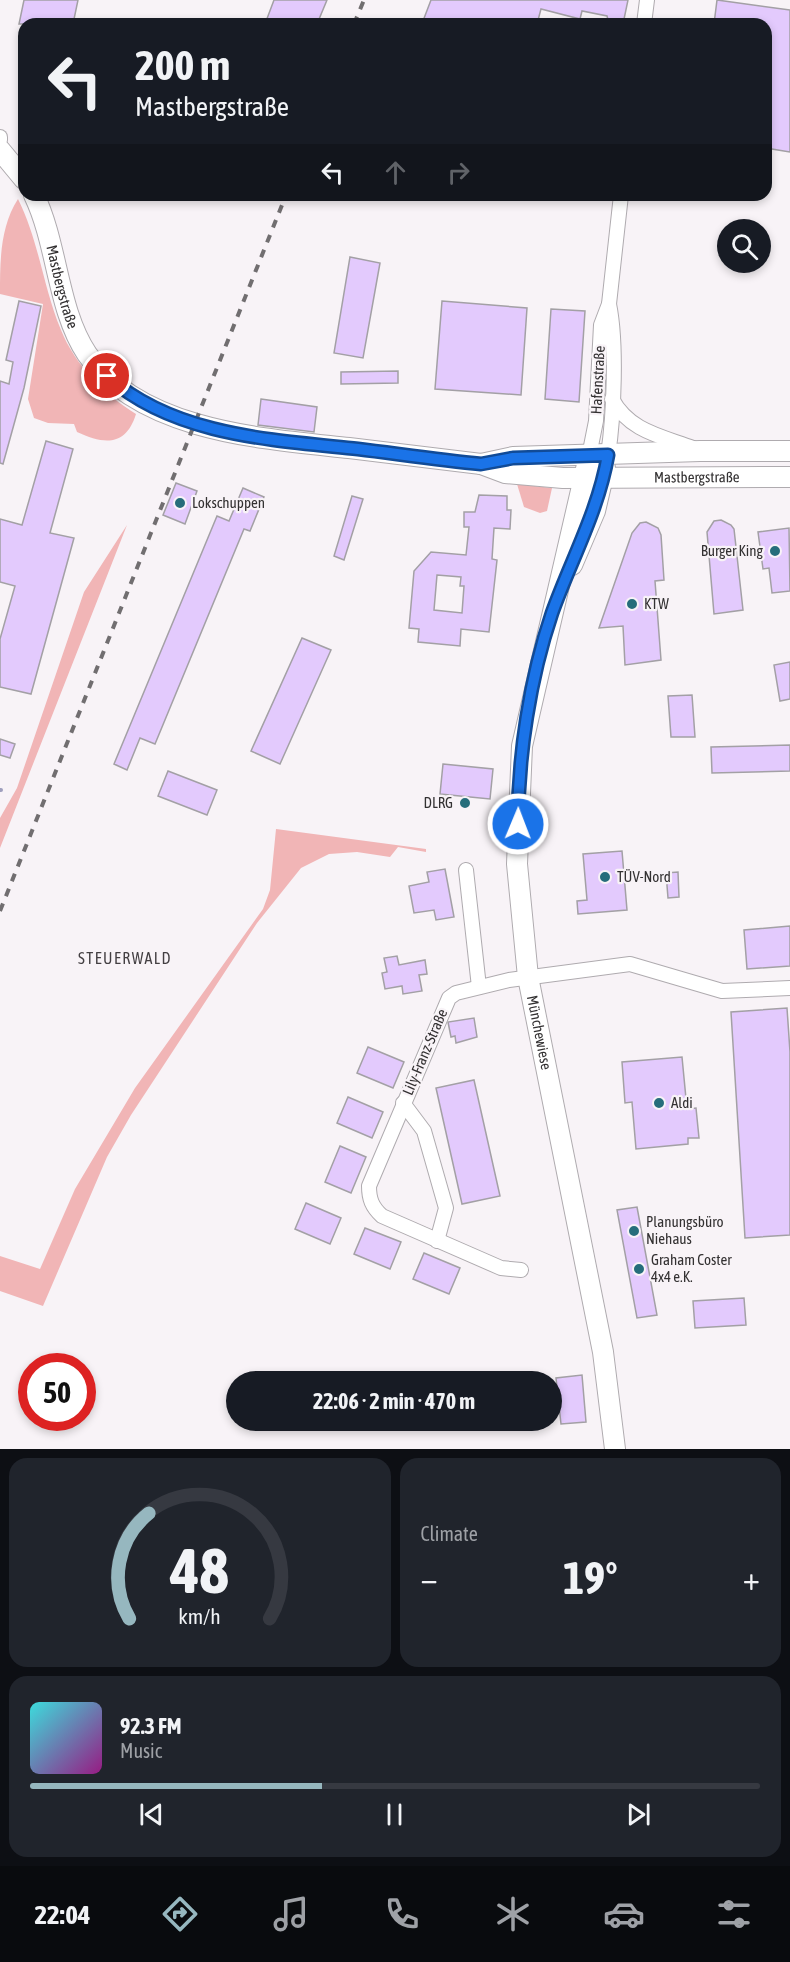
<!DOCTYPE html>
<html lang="en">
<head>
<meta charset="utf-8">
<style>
  body { margin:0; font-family:"Asap Condensed",sans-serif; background:#20242c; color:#f1f3f6; height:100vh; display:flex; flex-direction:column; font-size:22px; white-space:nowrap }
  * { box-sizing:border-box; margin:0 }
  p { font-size:20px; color:#9ea1a6 }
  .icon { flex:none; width:33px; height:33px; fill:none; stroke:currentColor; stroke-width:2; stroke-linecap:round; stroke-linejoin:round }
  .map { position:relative; height:1449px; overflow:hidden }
  .details { display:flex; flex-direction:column; gap:9px; padding:9px; background:#0d0f14; flex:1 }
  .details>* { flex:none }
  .hud { position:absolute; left:18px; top:18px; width:754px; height:183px; border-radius:18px; box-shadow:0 3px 9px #0003; background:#171b24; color:#f1f3f6; overflow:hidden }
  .controls { position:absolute; left:717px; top:219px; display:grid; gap:12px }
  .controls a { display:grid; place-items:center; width:54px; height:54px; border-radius:50%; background:#171b24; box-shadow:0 3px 9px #0003; font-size:30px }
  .speed { position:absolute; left:18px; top:1353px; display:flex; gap:12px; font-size:30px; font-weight:700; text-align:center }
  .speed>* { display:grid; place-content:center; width:78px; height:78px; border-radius:50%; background:#171b24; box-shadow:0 3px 9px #0003; line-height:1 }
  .speed .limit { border:9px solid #d22; background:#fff; color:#111 }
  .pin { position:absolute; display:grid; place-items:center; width:51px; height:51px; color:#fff; margin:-26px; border:3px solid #fff; border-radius:50%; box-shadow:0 2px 6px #0007 }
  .me { position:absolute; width:66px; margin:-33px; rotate:1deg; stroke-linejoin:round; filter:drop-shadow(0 0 4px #0008) }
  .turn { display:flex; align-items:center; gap:21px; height:126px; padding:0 18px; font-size:27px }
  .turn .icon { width:78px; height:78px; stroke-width:2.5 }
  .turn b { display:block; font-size:42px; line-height:51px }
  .lanes { display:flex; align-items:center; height:57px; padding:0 18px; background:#0003; justify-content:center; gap:30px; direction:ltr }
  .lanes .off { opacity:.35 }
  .big { font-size:45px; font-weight:700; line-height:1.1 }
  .details .widget { flex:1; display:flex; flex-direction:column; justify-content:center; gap:9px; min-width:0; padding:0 21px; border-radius:18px; background:#20242c }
  .details .dial { align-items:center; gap:0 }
  .dial svg { height:156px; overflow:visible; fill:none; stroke:#363941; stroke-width:7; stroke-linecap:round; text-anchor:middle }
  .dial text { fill:#f1f3f6; stroke:none }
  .song { display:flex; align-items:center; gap:18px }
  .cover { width:72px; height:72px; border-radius:9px; background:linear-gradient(135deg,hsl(180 70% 55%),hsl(310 70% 35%)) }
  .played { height:6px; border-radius:3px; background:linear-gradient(90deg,#96b7bf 40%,#363941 40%) }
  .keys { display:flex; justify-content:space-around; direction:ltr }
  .heat { display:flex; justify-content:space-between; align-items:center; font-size:33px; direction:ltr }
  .details .tiles { flex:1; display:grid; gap:9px; grid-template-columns:1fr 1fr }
  .widget:last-child { grid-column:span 2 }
  .trip { position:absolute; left:226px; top:1371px; width:336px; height:60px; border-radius:30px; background:#171b24; box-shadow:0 3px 9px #0003; font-weight:700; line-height:60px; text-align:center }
  .menu { display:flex; height:96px; justify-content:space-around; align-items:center; background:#090b0e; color:#9ea1a6 }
  .menu .icon { width:42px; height:42px }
  .menu .on { color:#96b7bf }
  .menu b { font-size:27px; color:#f1f3f6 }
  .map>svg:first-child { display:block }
  .green { fill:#f1b5b6 }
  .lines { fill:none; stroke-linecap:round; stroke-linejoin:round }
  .stream { stroke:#9f9fbd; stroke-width:4 }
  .building { fill:#e3cafd; stroke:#a3a0a5; stroke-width:1.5; fill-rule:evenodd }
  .minor-casing { stroke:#afabaf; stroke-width:16 }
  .secondary-casing { stroke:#afabaf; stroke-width:22 }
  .minor { stroke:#fff; stroke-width:14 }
  .secondary { stroke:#fff; stroke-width:20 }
  .rail { stroke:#716e70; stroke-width:4; stroke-dasharray:8 8; stroke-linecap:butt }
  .route-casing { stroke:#114b97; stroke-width:15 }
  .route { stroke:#1a73e8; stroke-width:10 }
  .poi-dot { fill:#266d7b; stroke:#f8f3f7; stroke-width:2 }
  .labels { text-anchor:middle; stroke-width:4.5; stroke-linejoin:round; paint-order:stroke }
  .street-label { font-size:15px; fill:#333132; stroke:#f8f3f7 }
  .poi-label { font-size:15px; fill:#333132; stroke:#f8f3f7; text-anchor:start }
  .neighbourhood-label { font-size:16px; letter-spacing:1.5px; fill:#433f42; stroke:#f8f3f7 }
</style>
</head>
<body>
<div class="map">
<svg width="790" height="1449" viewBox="0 0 790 1449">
  <rect width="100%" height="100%" fill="#f8f3f7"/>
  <g class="green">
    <path d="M18 199C39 241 43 287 61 330 75 365 105 395 136 414 126 446 105 445 77 432L74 424 48 423 34 418 28 399 43 304 0 294C0 261 0 227 18 199Z"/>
    <polygon points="517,484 552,488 547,511 540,513 524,507"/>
    <polygon points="127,525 0,848 0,818 17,788 84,592"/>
    <polygon points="276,829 426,849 426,852 398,847 390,857 357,852 329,854 301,868 257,923 131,1115 107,1157 43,1306 0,1291 0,1256 40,1269 75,1189 135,1088 263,909 270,890"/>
  </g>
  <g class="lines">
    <polyline class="stream" points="0,790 1,790"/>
  </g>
  <g class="building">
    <polygon points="24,0 78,0 73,24 19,24"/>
    <polygon points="274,0 327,0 317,24 265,24"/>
    <polygon points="431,0 628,0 623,24 608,20 607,16 582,11 580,19 541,9 537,24 434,24 423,21"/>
    <polygon points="717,0 790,10 790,152 766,148 766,24 714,24"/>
    <polygon points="350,257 380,263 363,358 334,353"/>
    <polygon points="19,301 41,306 24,388 3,464 0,463 0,381 9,384 13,362 6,360"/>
    <polygon points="442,301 527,308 521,395 435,389"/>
    <polygon points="551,309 585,311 579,402 545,399"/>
    <polygon points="398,371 398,383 341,384 341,372"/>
    <polygon points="261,399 317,407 314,432 258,425"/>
    <polygon points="46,441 73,449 50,533 74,538 31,694 0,687 0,639 15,586 0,582 0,519 22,525"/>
    <polygon points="176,483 197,491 185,524 163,515"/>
    <polygon points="243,488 264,497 250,531 244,529 155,744 140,738 127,770 114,764 217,516 229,521"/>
    <path d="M479 495 507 496V510H511L510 529 494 528 492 559 497 560 489 632 461 629 460 646 418 642 419 629 409 628 414 571 431 552 466 555 469 527H464V512H475ZM437 575 461 577 460 586H464L462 613 434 610Z"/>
    <polygon points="352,496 363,499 344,560 334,556"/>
    <polygon points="721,520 731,525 734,529 743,610 714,614 707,532 714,521"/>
    <polygon points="646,522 658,528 661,535 664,580 655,581 661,660 625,665 623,626 599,628 632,533 640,523"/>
    <polygon points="789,528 790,591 772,593 769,568 763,569 758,532"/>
    <polygon points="302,638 331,650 280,764 251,751"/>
    <polygon points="790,662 790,699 780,701 774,665"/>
    <polygon points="692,695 695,737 671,737 668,696"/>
    <polygon points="0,739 15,744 10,758 0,755"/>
    <polygon points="790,745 790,771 712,773 711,747"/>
    <polygon points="443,764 493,769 490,799 440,794"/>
    <polygon points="168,771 217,790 207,815 158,796"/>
    <polygon points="622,851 627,910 578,914 577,901 587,900 583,854"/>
    <polygon points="445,869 454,917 436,920 434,910 414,913 409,886 429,882 427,872"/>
    <polygon points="678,872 679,897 668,898 666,873"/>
    <polygon points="790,926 790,966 747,969 744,930"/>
    <polygon points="397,956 399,965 425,960 427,974 419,975 422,991 403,994 402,986 385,989 382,973 387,972 384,958"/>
    <polygon points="787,1008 790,1052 790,1235 745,1238 731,1012"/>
    <polygon points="474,1018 477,1037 456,1043 455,1036 451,1037 448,1022"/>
    <polygon points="368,1047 404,1062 393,1088 357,1073"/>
    <polygon points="682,1057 687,1109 696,1108 699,1138 688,1138 688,1144 636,1149 632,1102 625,1103 622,1062"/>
    <polygon points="474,1080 500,1196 462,1204 436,1088"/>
    <polygon points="348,1097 383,1112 372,1138 337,1123"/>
    <polygon points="340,1146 366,1157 351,1193 325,1182"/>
    <polygon points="306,1203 341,1218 330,1244 295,1229"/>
    <polygon points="637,1207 657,1315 637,1318 617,1210"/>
    <polygon points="365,1228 401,1242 390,1269 354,1254"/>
    <polygon points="424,1253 460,1268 449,1294 413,1279"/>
    <polygon points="744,1298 746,1325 695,1328 693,1301"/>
    <polygon points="582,1375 586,1422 561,1424 556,1378"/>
  </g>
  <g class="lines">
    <defs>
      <g id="minor">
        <polyline points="644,24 647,0"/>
        <polyline points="0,137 0,140"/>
        <path d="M612 399C629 431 661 436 693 448"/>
        <path d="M608 455C614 415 617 343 609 304"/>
        <polyline points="589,456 596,421 601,325 609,304 621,195"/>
        <polyline points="466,870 479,987"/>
        <polyline points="403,1103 424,1131 446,1208 437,1241"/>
        <path d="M521 1270 501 1268 382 1216C372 1207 369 1199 369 1186L449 998 456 993 509 980 630 964 722 991 790 988"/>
      </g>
      <g id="secondary">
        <polyline points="0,150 24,179"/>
        <path id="s1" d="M34 195C58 245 57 309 87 354 140 432 266 439 349 448 393 453 437 459 481 464L505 473 563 478 790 477"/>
        <path id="s2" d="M589 456 522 746 517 864 528 977 603 1352 615 1449"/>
        <polyline points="481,464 513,457 700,451 790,451"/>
        <polyline points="572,565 595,511 605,468"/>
      </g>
    </defs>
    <use href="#minor" class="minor-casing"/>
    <use href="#secondary" class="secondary-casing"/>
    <use href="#minor" class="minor"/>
    <use href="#secondary" class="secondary"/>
    <g class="rail">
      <polyline points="354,24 364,0"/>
      <polyline points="0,911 286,195"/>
    </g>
  </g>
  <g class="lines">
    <defs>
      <path id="route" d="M107 376C174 436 273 440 358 449 399 454 440 460 481 464L513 458 608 455C598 512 571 560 552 613 530 678 518 755 518 824"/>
    </defs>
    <use href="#route" class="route-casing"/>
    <use href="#route" class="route"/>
  </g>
  <g class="poi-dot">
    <circle cx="180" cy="503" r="6"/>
    <circle cx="775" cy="551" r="6"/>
    <circle cx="632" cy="604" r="6"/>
    <circle cx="465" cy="803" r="6"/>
    <circle cx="605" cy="877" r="6"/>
    <circle cx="659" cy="1103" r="6"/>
    <circle cx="634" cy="1231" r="6"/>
    <circle cx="639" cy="1269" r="6"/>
  </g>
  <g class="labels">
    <g class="street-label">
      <text dy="5" stroke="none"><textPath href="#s1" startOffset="96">Mastbergstraße</textPath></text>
      <text transform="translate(598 380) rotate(-87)" y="5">Hafenstraße</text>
      <text dy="5" stroke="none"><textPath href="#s1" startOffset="806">Mastbergstraße</textPath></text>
      <text dy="5" stroke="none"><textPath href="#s2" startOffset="586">Münchewiese</textPath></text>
      <text transform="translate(425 1052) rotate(-67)" y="5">Lily-Franz-Straße</text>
    </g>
    <g class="poi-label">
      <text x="192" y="508">Lokschuppen</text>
      <text x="763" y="556" text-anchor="end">Burger King</text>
      <text x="644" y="609">KTW</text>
      <text x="453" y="808" text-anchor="end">DLRG</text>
      <text x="617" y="882">TÜV-Nord</text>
      <text x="671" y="1108">Aldi</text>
      <text x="646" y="1227">Planungsbüro<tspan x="646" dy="17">Niehaus</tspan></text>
      <text x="651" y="1265">Graham Coster<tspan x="651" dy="17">4x4 e.K.</tspan></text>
    </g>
    <g class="neighbourhood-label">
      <text x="125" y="964">STEUERWALD</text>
    </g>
  </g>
</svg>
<div class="controls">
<a><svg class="icon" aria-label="search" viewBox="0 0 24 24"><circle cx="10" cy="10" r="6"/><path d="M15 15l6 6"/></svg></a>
</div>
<div class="speed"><div class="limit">50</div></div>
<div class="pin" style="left:107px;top:376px;background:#d93025"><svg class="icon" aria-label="arrive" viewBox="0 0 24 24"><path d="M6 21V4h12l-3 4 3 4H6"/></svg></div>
<svg class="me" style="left:518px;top:824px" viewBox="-20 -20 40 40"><circle r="17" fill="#1a73e8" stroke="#fff" stroke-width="3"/><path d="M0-11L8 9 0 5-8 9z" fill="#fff"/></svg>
<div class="trip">22:06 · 2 min · 470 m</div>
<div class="hud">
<div class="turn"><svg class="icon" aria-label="left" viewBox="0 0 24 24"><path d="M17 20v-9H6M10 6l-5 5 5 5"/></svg><div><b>200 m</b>Mastbergstraße</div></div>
<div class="lanes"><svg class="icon" aria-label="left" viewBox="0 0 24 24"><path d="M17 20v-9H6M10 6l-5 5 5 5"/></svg><svg class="icon off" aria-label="ahead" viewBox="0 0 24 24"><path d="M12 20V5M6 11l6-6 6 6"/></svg><svg class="icon off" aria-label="right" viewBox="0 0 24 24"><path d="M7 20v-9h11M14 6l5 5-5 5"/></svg></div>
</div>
</div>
<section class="details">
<div class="tiles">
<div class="widget dial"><svg viewBox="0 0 100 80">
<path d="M14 69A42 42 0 1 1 86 69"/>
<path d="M14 69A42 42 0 0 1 24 15" stroke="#96b7bf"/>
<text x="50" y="56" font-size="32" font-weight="700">48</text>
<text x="50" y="72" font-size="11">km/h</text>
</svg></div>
<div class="widget"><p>Climate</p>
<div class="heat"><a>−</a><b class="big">19°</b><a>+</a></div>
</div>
<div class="widget">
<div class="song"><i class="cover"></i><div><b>92.3 FM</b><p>Music</p></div></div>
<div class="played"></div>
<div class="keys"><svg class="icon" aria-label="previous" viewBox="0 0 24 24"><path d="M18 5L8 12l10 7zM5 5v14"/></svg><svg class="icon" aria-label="pause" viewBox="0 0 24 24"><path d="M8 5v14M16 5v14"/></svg><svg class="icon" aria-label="next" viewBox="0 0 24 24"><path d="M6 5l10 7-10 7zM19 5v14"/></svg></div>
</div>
</div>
</section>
<nav class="menu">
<b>22:04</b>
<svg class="icon on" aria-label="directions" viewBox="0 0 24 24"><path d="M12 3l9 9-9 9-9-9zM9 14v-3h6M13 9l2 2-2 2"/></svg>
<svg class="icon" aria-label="music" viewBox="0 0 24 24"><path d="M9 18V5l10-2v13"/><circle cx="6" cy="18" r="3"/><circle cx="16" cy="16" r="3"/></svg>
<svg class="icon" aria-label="phone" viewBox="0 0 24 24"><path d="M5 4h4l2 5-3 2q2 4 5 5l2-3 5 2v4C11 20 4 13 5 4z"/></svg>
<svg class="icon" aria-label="climate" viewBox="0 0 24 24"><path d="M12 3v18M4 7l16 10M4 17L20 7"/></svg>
<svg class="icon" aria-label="car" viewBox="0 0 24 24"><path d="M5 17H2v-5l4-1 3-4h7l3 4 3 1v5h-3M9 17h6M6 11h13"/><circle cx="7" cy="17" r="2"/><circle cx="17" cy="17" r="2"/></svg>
<svg class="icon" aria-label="filters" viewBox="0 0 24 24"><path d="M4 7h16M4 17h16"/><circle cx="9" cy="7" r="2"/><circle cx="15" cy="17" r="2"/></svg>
</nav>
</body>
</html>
